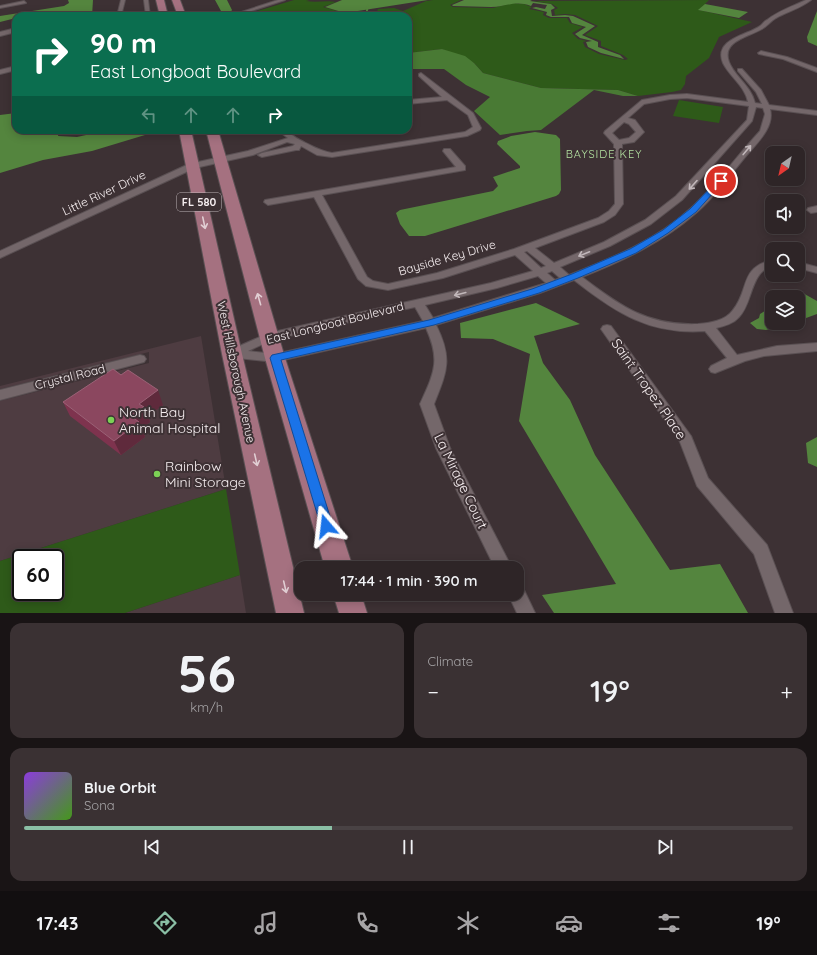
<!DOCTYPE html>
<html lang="en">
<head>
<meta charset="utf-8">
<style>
  body { margin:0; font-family:Quicksand,sans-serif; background:#3a3133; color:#f1f3f6; height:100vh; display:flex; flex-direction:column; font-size:15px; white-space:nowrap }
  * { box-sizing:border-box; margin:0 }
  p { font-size:13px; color:#a7a5a7 }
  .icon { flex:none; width:22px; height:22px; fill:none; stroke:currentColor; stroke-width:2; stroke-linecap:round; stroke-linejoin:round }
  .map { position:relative; height:613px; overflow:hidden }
  .panel { display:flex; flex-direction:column; gap:10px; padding:10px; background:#191415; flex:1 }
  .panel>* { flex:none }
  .guide { position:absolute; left:12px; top:12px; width:400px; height:122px; border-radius:12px; box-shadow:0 2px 10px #0003,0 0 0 1px #494244; background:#0b6e4f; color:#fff; overflow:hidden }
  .needle { width:26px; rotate:214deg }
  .fabs { position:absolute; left:765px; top:146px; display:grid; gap:8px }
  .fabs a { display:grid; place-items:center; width:40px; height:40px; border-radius:8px; background:#2e2527; box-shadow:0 2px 10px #0003,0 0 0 1px #494244; font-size:20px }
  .speed { position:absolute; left:12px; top:549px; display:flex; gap:8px; font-size:20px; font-weight:700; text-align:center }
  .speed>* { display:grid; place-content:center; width:52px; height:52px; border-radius:50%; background:#2e2527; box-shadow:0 2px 10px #0003,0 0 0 1px #494244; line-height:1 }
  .speed .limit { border:2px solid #111; border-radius:6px; background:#fff; color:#111 }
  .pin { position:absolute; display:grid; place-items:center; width:34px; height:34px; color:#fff; margin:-17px; border:2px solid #fff; border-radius:50%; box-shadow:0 1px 4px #0007 }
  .me { position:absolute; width:44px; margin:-22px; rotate:343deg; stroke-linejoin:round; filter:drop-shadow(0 0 3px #0008) }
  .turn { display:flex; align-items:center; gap:14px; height:84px; padding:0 12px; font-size:18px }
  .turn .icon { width:52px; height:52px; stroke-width:2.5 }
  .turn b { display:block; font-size:28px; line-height:34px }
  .lanes { display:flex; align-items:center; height:38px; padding:0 12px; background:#0003; justify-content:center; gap:20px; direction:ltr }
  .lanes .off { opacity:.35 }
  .big { font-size:30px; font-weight:600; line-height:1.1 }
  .panel .widget { flex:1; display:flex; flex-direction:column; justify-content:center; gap:6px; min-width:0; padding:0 14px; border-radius:12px; background:#3a3133 }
  .panel .dial { align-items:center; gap:0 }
  .dial b { font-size:52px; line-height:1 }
  .song { display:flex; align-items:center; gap:12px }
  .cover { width:48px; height:48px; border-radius:6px; background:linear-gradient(135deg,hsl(270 70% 55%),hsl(100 70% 35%)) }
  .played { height:4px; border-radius:2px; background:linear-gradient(90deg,#8abfa5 40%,#494244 40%) }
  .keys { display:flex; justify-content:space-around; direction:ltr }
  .heat { display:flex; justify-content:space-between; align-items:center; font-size:22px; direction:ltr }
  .panel .tiles { flex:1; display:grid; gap:10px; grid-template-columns:1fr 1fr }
  .widget:last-child { grid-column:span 2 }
  .trip { position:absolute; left:294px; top:561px; width:230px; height:40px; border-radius:12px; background:#2e2527; box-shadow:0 2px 10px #0003,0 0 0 1px #494244; font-weight:600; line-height:40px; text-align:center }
  .dock { display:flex; height:64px; justify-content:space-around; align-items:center; background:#120f10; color:#a7a5a7 }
  .dock .icon { width:28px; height:28px }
  .dock .current { color:#8abfa5 }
  .dock b { font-size:18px; color:#f1f3f6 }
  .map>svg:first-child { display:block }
  .built { fill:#4e3c41 }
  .green { fill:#2e5a19; fill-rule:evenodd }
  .forest { fill:#497a34 }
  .water { fill:#54853e }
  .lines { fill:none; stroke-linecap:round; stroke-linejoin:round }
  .stream { stroke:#54853e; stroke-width:2 }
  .street-casing { stroke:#5a5053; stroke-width:2 }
  .primary-casing { stroke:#5a5053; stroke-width:2 }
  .street { fill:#74676a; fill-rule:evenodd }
  .primary { fill:#a57180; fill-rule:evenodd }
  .wall { fill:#7e334e }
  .shaded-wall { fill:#5f2a3c }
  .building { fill:#8b475f; stroke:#9b6176 }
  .oneway { stroke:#c1b7ba }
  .oneway2 { stroke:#e1ced3 }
  .route { fill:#1a73e8; stroke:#114b97 }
  .poi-dot { fill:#7cd155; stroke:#3d3134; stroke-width:1.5 }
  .labels { text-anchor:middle; stroke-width:4; stroke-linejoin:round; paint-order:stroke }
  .far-neighbourhood-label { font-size:11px; letter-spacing:1px; fill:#b3e1a0; stroke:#3d3134 }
  .shield { fill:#3d3134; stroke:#beb5b7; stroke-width:1 }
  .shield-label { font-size:11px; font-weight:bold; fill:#f5edef }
  .street-label { font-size:12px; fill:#f5edef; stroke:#3d3134 }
  .near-street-label { font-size:14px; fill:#f5edef; stroke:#3d3134 }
  .near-poi-label { font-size:14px; fill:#f5edef; stroke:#3d3134; text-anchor:start }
</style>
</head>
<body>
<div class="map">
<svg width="817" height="613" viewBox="0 0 817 613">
  <rect width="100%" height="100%" fill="#3d3134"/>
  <g class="built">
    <polygon points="201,336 226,489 0,561 0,401 149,363 149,352 0,389 0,386"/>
    <polygon points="240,575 246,613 125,613"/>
  </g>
  <g class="green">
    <path d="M294 0H310L306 1C317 3 326 0 336 2L323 7 356 16H241Z"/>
    <polygon points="433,0 461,0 450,5 453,7 493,8 512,3 524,4 532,7 529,9 544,12 543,15 549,18 567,18 570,23 583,27 572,33 578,39 587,41 583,42 585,47 599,54 625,60 628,59 623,55 601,46 601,41 585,35 598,26 575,15 565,14 555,15 554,10 558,8 552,4 534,1 709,0 699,10 752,22 719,37 709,58 686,76 685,84 681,90 672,92 638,96 618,90 541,88 483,73 474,63 442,49 408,53 408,16 375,16 378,9 394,8 403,11 426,1"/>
    <polygon points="679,100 723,107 719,123 673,116"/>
    <path d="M226 489 240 575 125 613H0V561ZM21 558H55V592H21Z"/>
  </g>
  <polygon class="forest" points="442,49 465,56 474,63 483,73 541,88 618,90 638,96 623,96 594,90 541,130 527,131 500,135 474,111 490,97 466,85 444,69 408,69 408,53"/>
  <g class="water">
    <polygon points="68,0 93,0 92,16 48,16 44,15 16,16 16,18 0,22 0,16 64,6 69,3"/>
    <polygon points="215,0 227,0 232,10 230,13 221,16 206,16 219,13 221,11"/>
    <polygon points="342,0 428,0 345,13 325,7"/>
    <path d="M464 0H532L530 1 551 4 555 8 551 10 552 16 565 15 573 16 595 26 582 35 598 42V47L620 55 624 59 601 53 588 47 586 42 592 41 580 38 575 34 586 27 572 23 569 17H551L546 15 547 12 532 8 536 7 545 9 547 5 533 3 531 6C515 0 506 7 491 7 479 7 466 6 453 6L452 5Z"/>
    <polygon points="705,4 748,12 739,18 698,10"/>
    <polygon points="817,11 817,46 808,42 807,37"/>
    <polygon points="16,113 16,130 59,130 58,136 77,137 109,130 155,130 145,135 92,151 43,160 0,173 0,115"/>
    <polygon points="535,132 556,135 560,139 561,190 559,194 556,196 425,236 409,236 400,224 396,213 400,210 493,191 498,186 493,177 520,168 520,166 497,144 498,141 511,136"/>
    <polygon points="789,291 801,292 817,301 817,314 798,321 798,297 772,297 772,323 791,323 766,330 757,329 750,323 759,318 760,314 768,309 772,295"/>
    <polygon points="536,303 580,324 534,336 543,363 570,400 595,455 670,570 720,564 748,613 554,613 542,595 616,584 519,421 530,354 493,339 461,338 460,323"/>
    <polygon points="817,437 817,467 808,463 806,443"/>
  </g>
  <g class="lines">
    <polyline class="stream" points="366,16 368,5"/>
    <defs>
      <g id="street">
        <polygon points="121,0 125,0 121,16 117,16"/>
        <polygon points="144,0 148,0 150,16 146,16"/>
        <polygon points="278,0 285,0 236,16 229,16"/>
        <path d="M806 0H811C801 8 787 12 776 18 771 21 767 26 762 29 749 37 721 41 729 62 735 77 751 86 755 103L762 104 756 92 738 71V69H742L761 90 769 105 817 111V115L770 109C775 127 757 143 746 156 730 175 715 197 696 213 663 242 623 261 582 277 620 306 648 326 698 324 710 323 725 321 733 310 750 289 739 268 772 260V266C750 272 753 303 739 317 733 324 724 326 716 328L737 355 777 346 817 343V351L764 356 745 361 715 373 711 372 709 369 711 366 727 358 705 331C650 335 616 313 574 280L540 293 436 325C453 359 447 371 434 404L450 448 512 568H495L436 448 420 404C434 373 441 361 426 328L275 362 228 357 226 354 228 351 269 333 491 283 533 271 515 255 443 278 388 290 366 286 358 279 314 197 268 205 264 202 265 200 456 167 443 151 444 149H450L465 166V170L322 195 367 277 373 281 388 284 437 273 514 249 598 218 609 211 615 204 614 144 604 133 605 131 642 100 670 95 687 94 748 102C745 86 730 77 723 63 713 39 748 35 760 26 763 24 764 21 767 20 778 11 793 6 806 0ZM687 98 749 106 747 120 676 196 645 220 604 242 554 263 535 248 604 222 615 215 623 204 622 144 634 142 644 132 635 120 628 118 644 104 670 99ZM756 107 763 108 765 114 760 131C737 156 716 185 691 208 657 240 612 258 569 275L560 267 610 246 651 224 682 200 752 121ZM624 122 629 124 636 132 629 138 619 140 612 133ZM527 251 546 266 541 268 524 252ZM552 271 560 278 555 280 547 273ZM538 276 546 283 433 318 425 305 497 288ZM415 307 423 321 275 354 248 351 272 340Z"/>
        <polygon points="24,1 26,3 0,8 0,6"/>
        <polygon points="16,28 16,32 0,36 0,32"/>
        <polygon points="761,51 787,57 817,68 817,72 783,59 759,54 758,53"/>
        <polygon points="16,66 16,70 0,74 0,70"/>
        <path d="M421 73 473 113 481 128 480 130 467 136 332 157 317 155 301 146 299 150H296L262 157 258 155 262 153 293 146 295 144 287 142 253 155 195 168 0 258V251L189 164 248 151 288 138 277 130C289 130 290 135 300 140 310 145 320 151 332 153L465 132 473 127 468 115 447 100 408 104V100L442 97 419 76V74Z"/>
        <polygon points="817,206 817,212 811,213 807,210 808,208"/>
        <polygon points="798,262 817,267 817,273 798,268"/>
        <polygon points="607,325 611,326 691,436 708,478 767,545 793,613 775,613 754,554 697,486 680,442 601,329 603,326"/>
        <polygon points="140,355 144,356 146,359 144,362 0,400 0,390"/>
        <polygon points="517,586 523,588 535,613 517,613 508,594 517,594"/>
      </g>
      <g id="primary">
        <polygon points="156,0 164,0 168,16 160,16"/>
        <polygon points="172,0 180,0 186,16 178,16"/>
        <polygon points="179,130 191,130 242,354 304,613 276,613 222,354"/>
        <polygon points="206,130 218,130 285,358 353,568 325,568 265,358"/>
        <polygon points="333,594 361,594 367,613 339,613"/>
      </g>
    </defs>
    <use href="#street" class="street-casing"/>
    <use href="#primary" class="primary-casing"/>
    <use href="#street" class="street"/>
    <use href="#primary" class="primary"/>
  </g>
  <polygon class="wall" points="121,375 163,405 148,416 150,422 142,428 145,437 121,455 70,416 63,402"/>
  <polygon class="shaded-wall" points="158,390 163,405 148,416 150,422 142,428 145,437 121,455 114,441 131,416 139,404"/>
  <polygon class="building" points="113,369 121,375 128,370 158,390 139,404 144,407 131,416 139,422 114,441 63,402"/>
  <defs><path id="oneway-shaft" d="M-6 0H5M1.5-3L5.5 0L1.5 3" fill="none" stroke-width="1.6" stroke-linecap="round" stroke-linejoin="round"/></defs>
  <g class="oneway">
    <use href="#oneway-shaft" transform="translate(747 150) rotate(-50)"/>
    <use href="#oneway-shaft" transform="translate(693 185) rotate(132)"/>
    <use href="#oneway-shaft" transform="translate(584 254) rotate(158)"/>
    <use href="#oneway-shaft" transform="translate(460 294) rotate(166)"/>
  </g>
  <g class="oneway2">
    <use href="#oneway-shaft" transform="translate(204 223) rotate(78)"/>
    <use href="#oneway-shaft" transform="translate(259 299) rotate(-106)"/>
    <use href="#oneway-shaft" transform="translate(256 460) rotate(77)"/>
    <use href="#oneway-shaft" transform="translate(285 587) rotate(77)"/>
  </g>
  <polygon class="route" points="721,179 724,181 723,182 696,212 668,233 636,253 578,278 539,293 434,325 281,360 333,526 331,530 326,532 322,530 270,358 272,355 429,320 532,289 572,274 630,249 663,230 690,209 718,180"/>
  <g class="poi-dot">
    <circle cx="111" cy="420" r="4"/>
    <circle cx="157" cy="474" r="4"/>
  </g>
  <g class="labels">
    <g class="far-neighbourhood-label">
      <text x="604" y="158">BAYSIDE KEY</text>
    </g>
    <rect class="shield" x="177" y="193" width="44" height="18" rx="3"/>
    <g class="shield-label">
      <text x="199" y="206">FL 580</text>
    </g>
    <g class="street-label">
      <text transform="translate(104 193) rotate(-25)" y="4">Little River Drive</text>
      <text transform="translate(447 258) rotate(-16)" y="4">Bayside Key Drive</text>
      <text transform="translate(335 323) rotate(-14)" y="4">East Longboat Boulevard</text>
      <text transform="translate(236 372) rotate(78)" y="4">West Hillsborough Avenue</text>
      <text transform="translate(70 377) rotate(-14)" y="4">Crystal Road</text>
    </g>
    <g class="near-street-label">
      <text transform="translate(649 389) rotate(55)" y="5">Saint Tropez Place</text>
      <text transform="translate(461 481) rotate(64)" y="5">La Mirage Court</text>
    </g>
    <g class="near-poi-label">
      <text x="119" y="417">North Bay<tspan x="119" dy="16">Animal Hospital</tspan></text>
      <text x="165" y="471">Rainbow<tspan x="165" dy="16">Mini Storage</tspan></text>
    </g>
  </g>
</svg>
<div class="fabs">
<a><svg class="needle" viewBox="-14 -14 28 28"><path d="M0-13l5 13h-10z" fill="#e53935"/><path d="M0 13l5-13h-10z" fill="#a7a5a7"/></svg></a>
<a><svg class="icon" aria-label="sound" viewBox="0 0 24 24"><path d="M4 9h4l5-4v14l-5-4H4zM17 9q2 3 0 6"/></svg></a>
<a><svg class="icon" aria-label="search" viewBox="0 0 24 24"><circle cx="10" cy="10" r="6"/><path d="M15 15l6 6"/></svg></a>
<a><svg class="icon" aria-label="layers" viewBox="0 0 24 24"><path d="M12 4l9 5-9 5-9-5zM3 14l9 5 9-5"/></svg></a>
</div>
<div class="speed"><div class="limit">60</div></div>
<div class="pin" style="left:721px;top:181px;background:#d93025"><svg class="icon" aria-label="arrive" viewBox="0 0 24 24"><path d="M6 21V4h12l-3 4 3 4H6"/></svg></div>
<svg class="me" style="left:326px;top:526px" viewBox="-20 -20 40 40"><path d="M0-17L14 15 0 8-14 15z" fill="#1a73e8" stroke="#fff" stroke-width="4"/></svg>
<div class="trip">17:44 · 1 min · 390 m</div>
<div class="guide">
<div class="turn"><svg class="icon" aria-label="right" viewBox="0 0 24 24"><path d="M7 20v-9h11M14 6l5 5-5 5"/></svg><div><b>90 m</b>East Longboat Boulevard</div></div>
<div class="lanes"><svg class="icon off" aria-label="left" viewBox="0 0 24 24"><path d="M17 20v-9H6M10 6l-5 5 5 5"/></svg><svg class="icon off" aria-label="ahead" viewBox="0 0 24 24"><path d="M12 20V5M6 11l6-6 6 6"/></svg><svg class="icon off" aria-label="ahead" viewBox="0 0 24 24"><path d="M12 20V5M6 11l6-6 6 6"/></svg><svg class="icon" aria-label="right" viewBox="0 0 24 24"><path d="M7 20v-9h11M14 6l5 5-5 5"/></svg></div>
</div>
</div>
<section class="panel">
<div class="tiles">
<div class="widget dial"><b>56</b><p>km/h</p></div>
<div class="widget"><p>Climate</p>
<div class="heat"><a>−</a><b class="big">19°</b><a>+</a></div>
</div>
<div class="widget">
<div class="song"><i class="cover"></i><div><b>Blue Orbit</b><p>Sona</p></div></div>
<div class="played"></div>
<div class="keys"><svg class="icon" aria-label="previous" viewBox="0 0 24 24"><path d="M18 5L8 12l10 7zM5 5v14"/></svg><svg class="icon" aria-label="pause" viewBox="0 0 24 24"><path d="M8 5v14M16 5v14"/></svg><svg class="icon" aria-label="next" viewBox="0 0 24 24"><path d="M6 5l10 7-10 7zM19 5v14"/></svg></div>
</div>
</div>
</section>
<nav class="dock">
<b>17:43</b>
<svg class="icon current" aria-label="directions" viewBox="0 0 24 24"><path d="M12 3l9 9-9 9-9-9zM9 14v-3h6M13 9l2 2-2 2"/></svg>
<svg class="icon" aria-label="music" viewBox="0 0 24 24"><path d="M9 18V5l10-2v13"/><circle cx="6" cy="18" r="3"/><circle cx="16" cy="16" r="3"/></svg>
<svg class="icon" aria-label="phone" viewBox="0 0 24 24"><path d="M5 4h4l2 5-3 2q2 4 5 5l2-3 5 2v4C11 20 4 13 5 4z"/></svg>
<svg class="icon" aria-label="climate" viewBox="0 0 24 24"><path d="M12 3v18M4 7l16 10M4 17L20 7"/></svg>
<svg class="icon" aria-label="car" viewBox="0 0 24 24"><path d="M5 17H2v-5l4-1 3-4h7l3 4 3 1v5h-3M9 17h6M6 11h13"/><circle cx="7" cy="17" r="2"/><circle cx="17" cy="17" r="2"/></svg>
<svg class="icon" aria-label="filters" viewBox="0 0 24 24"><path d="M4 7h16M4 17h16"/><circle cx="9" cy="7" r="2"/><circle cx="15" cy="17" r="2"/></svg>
<b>19°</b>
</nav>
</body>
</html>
